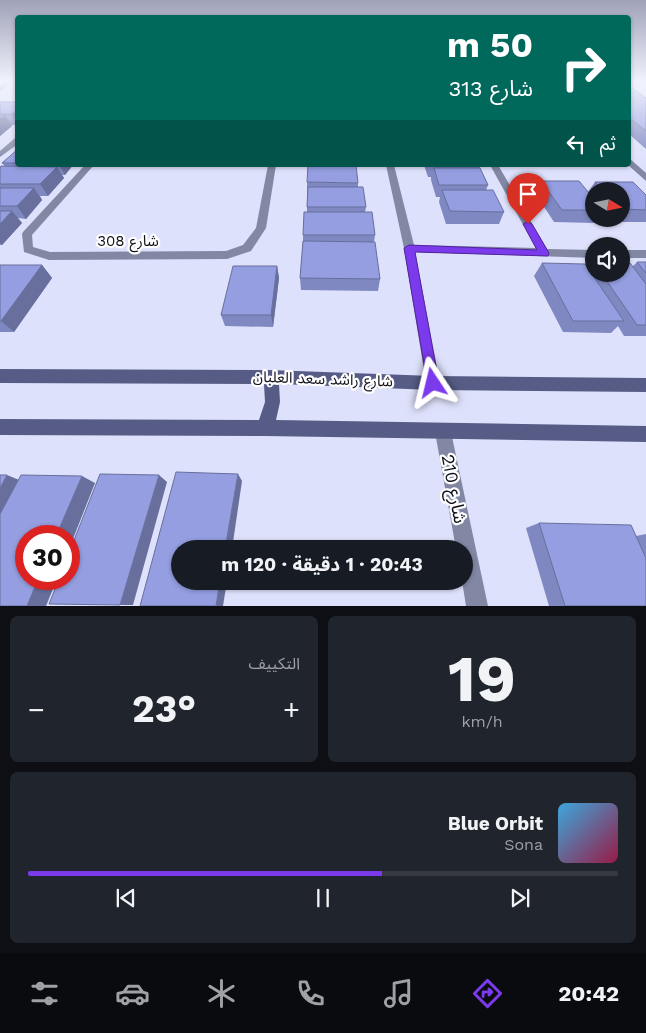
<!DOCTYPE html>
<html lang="ar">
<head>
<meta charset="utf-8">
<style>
  body { margin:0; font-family:"Work Sans","Noto Sans Arabic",sans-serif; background:#20242c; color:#f1f3f6; direction:rtl; height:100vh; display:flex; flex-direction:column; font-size:19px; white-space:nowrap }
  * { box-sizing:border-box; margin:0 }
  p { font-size:16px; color:#9ea1a6 }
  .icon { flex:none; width:28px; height:28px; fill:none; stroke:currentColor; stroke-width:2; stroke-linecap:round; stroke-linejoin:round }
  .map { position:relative; height:606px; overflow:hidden; direction:ltr }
  .sheet { display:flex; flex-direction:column; gap:10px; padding:10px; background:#0d0f14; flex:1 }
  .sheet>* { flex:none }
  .banner { position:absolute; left:15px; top:15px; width:616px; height:152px; border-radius:5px; box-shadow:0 1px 4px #0004; direction:rtl; background:#00695c; color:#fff; overflow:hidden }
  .needle { width:32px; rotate:100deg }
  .buttons { position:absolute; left:585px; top:182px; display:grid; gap:10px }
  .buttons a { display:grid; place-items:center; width:45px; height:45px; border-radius:50%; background:#171b24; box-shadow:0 1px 4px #0004; font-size:25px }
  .speed { position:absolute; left:15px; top:525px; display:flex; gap:10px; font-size:25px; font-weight:700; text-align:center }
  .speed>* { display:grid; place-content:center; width:65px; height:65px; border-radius:50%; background:#171b24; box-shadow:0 1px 4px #0004; line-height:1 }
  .speed .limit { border:8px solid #d22; background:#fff; color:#111 }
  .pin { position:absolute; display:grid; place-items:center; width:42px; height:42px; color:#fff; margin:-51px -21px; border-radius:50% 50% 50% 0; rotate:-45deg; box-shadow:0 0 5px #0007 }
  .pin .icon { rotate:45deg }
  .me { position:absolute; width:55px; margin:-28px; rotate:350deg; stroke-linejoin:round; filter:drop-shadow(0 0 4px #0008) }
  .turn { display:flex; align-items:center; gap:18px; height:105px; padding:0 15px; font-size:22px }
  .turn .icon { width:65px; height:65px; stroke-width:2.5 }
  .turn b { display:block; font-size:35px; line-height:42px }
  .then { display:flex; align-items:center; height:48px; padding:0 15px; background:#0003; gap:10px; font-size:19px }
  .big { font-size:38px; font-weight:700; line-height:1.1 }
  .sheet .widget { flex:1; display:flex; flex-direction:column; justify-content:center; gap:8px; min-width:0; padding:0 18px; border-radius:8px; background:#20242c }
  .sheet .dial { align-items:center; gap:0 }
  .dial b { font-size:65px; line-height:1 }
  .song { display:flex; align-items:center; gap:15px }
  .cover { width:60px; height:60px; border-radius:8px; background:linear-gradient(135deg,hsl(200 70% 55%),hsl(340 70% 35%)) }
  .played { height:5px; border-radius:2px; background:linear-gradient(90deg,#7c3aed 60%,#363941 60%) }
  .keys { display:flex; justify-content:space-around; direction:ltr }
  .heat { display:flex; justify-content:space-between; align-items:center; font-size:28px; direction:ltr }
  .sheet .tiles { flex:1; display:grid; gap:10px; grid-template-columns:1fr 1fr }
  .widget:last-child { grid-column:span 2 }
  .trip { position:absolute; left:171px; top:540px; width:302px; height:50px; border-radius:25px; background:#171b24; box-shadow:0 1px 4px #0004; font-weight:700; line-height:50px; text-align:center; direction:rtl }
  .menu { display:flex; height:80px; justify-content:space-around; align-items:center; background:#090b0e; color:#9ea1a6 }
  .menu .icon { width:35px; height:35px }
  .menu .on { color:#7c3aed }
  .menu b { font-size:22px; color:#f1f3f6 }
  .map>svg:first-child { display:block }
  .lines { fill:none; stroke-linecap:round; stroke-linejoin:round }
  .minor { fill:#8288a4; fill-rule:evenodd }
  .secondary { fill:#565c85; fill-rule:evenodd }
  .wall { fill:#7f88c1 }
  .shaded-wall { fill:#686f9d }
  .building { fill:#949ee0; stroke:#686f9d }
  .route { fill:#7c3aed; stroke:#51269a }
  .labels { text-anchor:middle; stroke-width:4.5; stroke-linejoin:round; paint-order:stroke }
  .street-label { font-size:15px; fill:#10111a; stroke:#fff }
  .near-street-label { font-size:18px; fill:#10111a; stroke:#fff }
</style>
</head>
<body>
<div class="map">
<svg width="646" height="606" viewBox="0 0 646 606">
  <rect width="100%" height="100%" fill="#dde1fb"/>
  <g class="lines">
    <g class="minor">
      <polygon points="8,81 15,81 0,91 0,86"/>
      <polygon points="15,138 18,138 18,144 0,157 0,151"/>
      <polygon points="629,158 646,173 646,181 628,165"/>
      <polygon points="85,165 94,165 32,235 33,247 50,252 226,251 243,245 256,228 268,165 276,165 266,228 251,251 227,259 49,260 24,252 22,234 23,232"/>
      <polygon points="386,165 394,165 414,245 536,248 490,165 498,165 547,249 594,250 594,258 415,252 440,383 438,388 433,390 428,388 426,383 404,248"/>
      <rect x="621" y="250" width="25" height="8"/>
      <polygon points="443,424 449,426 451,432 488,606 466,606 462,581 465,581 465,549 456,549 435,432 437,426"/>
    </g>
    <polygon class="secondary" points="0,369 269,370 433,376 646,378 646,392 433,390 279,384 280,402 276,420 646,426 646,442 264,436 0,435 0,419 259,420 265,402 264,384 0,383"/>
  </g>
  <g class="wall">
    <polygon points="629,85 646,98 646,149 629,134"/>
    <polygon points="0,102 18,102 18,125 11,125 12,126 0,136"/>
    <polygon points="18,149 18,165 73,165 65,175 62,175 64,178 48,196 40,196 42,200 26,219 18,218 22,223 2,245 0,245 0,168 5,166 2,163"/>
    <polygon points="424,165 481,165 480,168 488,185 486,190 504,212 499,224 446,224 439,202 440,197 436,197 431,180 431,177 428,177"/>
    <polygon points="541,181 588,192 595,182 646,195 646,222 610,222 607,219 621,219 621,191 594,191 594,219 597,219 594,223 554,222 535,193"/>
    <polygon points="307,182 358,183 358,187 366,207 365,212 375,235 374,242 380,279 378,291 301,290 300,278 303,241 303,235 307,212"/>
    <polygon points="637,262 646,262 646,336 624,336 618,326 611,333 563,332 534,276 542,263 590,270 594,265 594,274 621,274 632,267"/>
    <polygon points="0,265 42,265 52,278 14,332 0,332"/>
    <polygon points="277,266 279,278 273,327 225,326 221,315"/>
    <polygon points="539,523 636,536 646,534 646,606 549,606 526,528"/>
  </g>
  <g class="shaded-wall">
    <polygon points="18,109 18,124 11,114"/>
    <polygon points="5,115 12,126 0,136 0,119"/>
    <polygon points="59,165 73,165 65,175"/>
    <polygon points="57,167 64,178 48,196 40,184"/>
    <polygon points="34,188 42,200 26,219 17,206"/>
    <polygon points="12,211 22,223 2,245 0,243 0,224"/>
    <polygon points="42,265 52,278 14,332 1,321"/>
    <polygon points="277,266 279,278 273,327 271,315"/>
    <polygon points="238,474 242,481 232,549 225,549"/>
    <polygon points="7,475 24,482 0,530 0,488"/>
    <polygon points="159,475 167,482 133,605 120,605"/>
    <polygon points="82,476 95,483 69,549 69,536 56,536"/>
    <polygon points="38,579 57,579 46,606 27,606"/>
    <polygon points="220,581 227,581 223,606 216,606"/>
  </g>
  <g class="building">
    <polygon points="629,85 646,98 646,131 629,117"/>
    <polygon points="0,102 18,102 18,109 11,114 0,114"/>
    <polygon points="0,115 5,115 0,119"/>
    <polygon points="18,149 18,163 2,163"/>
    <polygon points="308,165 356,165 358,183 307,182"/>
    <polygon points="1,166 57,167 40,184 0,184 0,168"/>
    <polygon points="434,168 480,168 488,185 439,185"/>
    <polygon points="541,181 579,181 594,199 594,210 562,210"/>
    <polygon points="595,182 633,182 646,195 646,210 621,209 621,191 603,191"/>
    <polygon points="308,187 363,187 366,207 307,207"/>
    <polygon points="0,188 34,188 17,206 0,206"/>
    <polygon points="442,190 493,190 504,212 450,211"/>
    <polygon points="0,211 12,211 0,224"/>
    <polygon points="304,212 372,212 375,235 303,235"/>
    <polygon points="303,241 375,242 380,279 300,278"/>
    <polygon points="637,262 646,262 646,273"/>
    <polygon points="542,263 585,264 624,321 573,321"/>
    <polygon points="621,263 630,263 646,284 646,325 637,325 602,274 621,274"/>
    <polygon points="0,265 42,265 1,321 0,321"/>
    <polygon points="233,266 277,266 271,315 221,315"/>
    <polygon points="176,472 238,474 225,549 180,549 180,581 220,581 216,606 140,606"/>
    <polygon points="100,474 159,475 120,605 49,604 59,579 69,579 69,553"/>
    <polygon points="0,475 7,475 0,488"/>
    <polygon points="21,475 82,476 56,536 26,536 26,579 38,579 27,606 0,606 0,514"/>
    <polygon points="539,523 631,525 646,558 646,606 565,606"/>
  </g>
  <linearGradient id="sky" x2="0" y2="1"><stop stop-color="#9fa2b8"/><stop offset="0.49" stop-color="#f0f2fd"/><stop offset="1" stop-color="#f0f2fd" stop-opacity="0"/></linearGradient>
  <rect width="646" height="166" fill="url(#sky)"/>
  <polygon class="route" points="528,221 532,224 549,253 548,256 415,252 439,383 437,387 433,389 428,387 404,248 409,245 537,250 523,224"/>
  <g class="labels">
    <g class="street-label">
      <text x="128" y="246">شارع 308</text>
      <text transform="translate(323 379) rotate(2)" y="5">شارع راشد سعد العلبان</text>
    </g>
    <g class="near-street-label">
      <text transform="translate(454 489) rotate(79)" y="6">شارع 210</text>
    </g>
  </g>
</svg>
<div class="buttons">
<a><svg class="needle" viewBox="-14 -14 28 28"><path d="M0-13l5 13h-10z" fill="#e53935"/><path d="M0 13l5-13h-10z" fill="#9ea1a6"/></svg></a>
<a><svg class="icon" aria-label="sound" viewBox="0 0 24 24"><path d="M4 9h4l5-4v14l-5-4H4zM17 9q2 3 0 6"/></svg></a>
</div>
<div class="speed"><div class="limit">30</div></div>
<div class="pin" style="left:528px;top:224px;background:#d93025"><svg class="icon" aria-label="arrive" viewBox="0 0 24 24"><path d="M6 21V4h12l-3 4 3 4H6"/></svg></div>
<svg class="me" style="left:433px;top:383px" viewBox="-20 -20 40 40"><path d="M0-17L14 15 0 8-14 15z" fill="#7c3aed" stroke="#fff" stroke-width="4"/></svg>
<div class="trip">20:43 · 1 دقيقة · 120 m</div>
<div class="banner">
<div class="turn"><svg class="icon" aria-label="right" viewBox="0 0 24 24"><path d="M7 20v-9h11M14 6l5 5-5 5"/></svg><div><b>50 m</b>شارع 313</div></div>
<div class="then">ثم<svg class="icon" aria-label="left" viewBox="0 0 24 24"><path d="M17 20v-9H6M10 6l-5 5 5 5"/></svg></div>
</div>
</div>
<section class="sheet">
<div class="tiles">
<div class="widget dial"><b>19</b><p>km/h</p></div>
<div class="widget"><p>التكييف</p>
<div class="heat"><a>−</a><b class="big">23°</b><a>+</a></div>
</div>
<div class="widget">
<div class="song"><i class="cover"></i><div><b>Blue Orbit</b><p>Sona</p></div></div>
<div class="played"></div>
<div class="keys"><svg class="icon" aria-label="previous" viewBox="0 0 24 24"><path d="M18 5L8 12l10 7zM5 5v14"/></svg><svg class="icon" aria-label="pause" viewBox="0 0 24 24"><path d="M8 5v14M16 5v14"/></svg><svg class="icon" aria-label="next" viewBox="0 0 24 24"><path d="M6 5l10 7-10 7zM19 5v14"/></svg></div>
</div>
</div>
</section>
<nav class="menu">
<b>20:42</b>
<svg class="icon on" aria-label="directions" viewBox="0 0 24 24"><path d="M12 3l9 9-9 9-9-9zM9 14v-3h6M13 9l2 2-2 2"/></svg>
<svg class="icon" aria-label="music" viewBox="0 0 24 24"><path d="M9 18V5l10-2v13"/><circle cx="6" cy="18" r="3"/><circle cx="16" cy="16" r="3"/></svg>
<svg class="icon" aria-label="phone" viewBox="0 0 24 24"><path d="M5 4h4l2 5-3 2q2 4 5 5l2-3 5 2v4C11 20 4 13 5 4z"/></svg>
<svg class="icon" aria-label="climate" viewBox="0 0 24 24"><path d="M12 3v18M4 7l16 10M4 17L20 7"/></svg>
<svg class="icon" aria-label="car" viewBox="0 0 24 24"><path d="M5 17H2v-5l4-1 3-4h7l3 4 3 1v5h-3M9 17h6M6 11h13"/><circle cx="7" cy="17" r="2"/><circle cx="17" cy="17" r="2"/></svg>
<svg class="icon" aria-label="filters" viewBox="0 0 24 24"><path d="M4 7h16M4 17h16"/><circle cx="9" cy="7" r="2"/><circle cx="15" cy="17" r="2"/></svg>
</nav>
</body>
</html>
